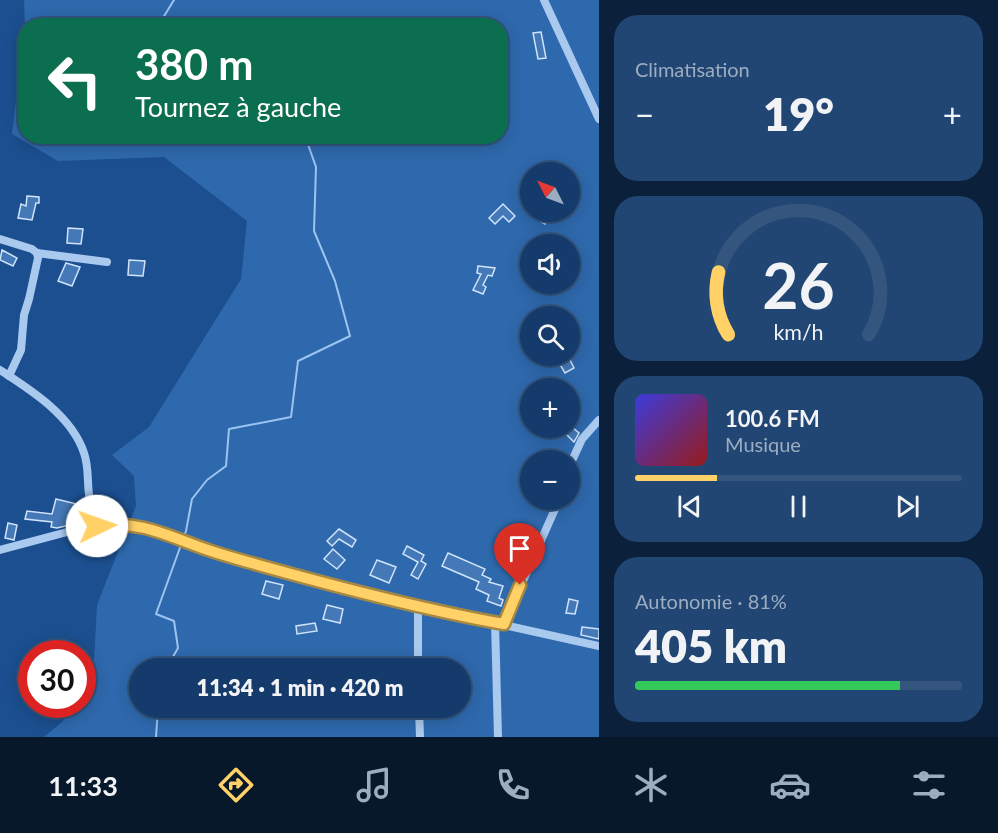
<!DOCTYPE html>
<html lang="fr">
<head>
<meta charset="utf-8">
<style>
  body { margin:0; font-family:Lato,sans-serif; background:#214673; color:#f1f3f6; height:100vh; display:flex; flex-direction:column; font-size:22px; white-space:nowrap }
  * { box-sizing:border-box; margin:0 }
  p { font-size:20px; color:#9dadc1 }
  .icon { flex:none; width:33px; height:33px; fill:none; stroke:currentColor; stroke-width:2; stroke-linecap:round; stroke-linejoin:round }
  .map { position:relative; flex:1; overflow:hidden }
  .details { display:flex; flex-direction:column; gap:15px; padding:15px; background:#0b203b; width:399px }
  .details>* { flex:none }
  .top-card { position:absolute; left:18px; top:18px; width:490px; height:126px; border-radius:24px; box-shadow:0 3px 15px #0003,0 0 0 2px #33557e; background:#0b6e4f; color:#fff; overflow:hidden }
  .needle { width:39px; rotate:312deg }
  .fabs { position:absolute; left:520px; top:162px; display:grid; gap:12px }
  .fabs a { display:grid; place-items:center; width:60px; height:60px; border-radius:50%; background:#143b6b; box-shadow:0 3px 15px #0003,0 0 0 2px #33557e; font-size:30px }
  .speed { position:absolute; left:18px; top:640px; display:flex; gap:12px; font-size:30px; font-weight:700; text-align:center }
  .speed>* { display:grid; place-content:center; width:78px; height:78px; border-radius:50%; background:#143b6b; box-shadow:0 3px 15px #0003,0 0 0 2px #33557e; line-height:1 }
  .speed .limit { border:9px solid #d22; background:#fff; color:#111 }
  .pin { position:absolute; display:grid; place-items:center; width:51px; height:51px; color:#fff; margin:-62px -26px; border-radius:50% 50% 50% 0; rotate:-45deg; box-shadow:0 0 6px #0007 }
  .pin .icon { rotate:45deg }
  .me { position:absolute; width:66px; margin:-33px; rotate:87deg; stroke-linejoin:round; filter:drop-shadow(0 0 4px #0008) }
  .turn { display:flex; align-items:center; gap:21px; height:126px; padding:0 18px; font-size:27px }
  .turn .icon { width:78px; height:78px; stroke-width:2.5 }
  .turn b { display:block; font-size:42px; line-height:51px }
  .big { font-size:45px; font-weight:800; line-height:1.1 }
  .details .widget { flex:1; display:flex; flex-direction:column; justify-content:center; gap:9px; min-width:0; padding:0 21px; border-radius:24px; background:#214673 }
  .details .dial { align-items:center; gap:0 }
  .dial svg { height:156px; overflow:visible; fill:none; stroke:#33557e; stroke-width:7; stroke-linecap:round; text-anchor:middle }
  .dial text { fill:#f1f3f6; stroke:none }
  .song { display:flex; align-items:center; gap:18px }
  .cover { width:72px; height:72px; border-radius:9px; background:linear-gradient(135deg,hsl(240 70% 55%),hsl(0 70% 35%)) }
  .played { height:6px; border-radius:3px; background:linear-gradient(90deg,#ffd166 25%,#33557e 25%) }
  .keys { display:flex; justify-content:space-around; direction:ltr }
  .heat { display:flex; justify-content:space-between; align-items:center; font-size:33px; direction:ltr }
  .charge { height:9px; border-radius:4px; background:linear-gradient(90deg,#34c759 81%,#33557e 0) }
  .trip { position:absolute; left:129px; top:658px; width:342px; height:60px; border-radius:30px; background:#143b6b; box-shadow:0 3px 15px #0003,0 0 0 2px #33557e; font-weight:800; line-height:60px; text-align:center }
  .dock { display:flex; height:96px; justify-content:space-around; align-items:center; background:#08182b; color:#9dadc1 }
  .dock .icon { width:42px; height:42px }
  .dock .on { color:#ffd166 }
  .dock b { font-size:27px; color:#f1f3f6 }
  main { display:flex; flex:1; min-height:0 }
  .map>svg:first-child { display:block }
  .green { fill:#2e69ad; fill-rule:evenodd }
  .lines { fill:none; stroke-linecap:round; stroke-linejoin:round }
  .stream { stroke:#9cc4f0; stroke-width:2 }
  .building { fill:#4478b7; stroke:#cfe3fa; stroke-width:1.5 }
  .minor { stroke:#a9c9ee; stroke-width:8 }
  .route-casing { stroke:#a68842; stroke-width:15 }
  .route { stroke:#ffd166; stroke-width:10 }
</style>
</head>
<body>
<main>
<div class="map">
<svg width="599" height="737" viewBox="0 0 599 737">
  <rect width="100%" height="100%" fill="#1b4f8f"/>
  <path class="green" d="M24 0H599V737H44L62 722 75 705H82L83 694 93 680 97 605 136 506 134 476 112 455 149 427 241 279 247 221 164 157 58 161 12 134 25 25ZM26 26H501V136H26ZM531 172H570V212H531ZM531 244H570V284H531ZM531 316H570V356H531ZM531 388H570V428H531ZM531 460H570V500H531ZM140 669H460V708H140Z"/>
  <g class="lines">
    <g class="stream">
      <polyline points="158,26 174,0"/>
      <polyline points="166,669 178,648 174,621 156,614 186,531 192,499 207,480 226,466 229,429 291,417 298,361 350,336 335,281 314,231 316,167 305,136"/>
      <polyline points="156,737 158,708"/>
    </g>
  </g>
  <g class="building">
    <polygon points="541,32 546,58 538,59 533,33"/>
    <polygon points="27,196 39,197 39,203 36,203 32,220 18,218 21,204 26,206"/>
    <polygon points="503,204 515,216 509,222 503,216 495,224 489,218"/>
    <polygon points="529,212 551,212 545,224 538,220 539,217"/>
    <polygon points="68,228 83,229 81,244 67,243"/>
    <polygon points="2,250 17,258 13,266 0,260"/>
    <polygon points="129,260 145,261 143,276 128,275"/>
    <polygon points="66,263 80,267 72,286 58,281"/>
    <polygon points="478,266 495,268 492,276 488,275 483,285 486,287 483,294 473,290 481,274 477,273"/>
    <polygon points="568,356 574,368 565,373 558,361"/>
    <polygon points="560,428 573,428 579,433 574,442"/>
    <polygon points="56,499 81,505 79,514 72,513 70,525 57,528 51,527 52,522 25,519 27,511 52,514"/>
    <polygon points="8,523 17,525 14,540 5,538"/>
    <polygon points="339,529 356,540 352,547 339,539 332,546 327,541"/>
    <polygon points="527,530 536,533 531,548 522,545"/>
    <polygon points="407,546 424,555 421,561 426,564 418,579 411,575 418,562 403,554"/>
    <polygon points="333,549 345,560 337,569 324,559"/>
    <polygon points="448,553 485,569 482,575 491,579 489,582 503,586 499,598 503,600 501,606 487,601 489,595 476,589 479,582 442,566"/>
    <polygon points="377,560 396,567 389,583 370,575"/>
    <polygon points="266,581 283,585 279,599 262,594"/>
    <polygon points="569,599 578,601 575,614 566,613"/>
    <polygon points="327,605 343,609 340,623 323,619"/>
    <polygon points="315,623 317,631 297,634 296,626"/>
    <polygon points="582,627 599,629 599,639 581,635"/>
  </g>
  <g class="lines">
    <g class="minor">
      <polyline points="544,0 599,119"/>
      <polyline points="0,239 32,249 37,253 107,262"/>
      <path d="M0 370C31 390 72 416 84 453 89 467 87 480 89 494 90 505 94 516 97 526"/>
      <polyline points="9,376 21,350 24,315 29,299 38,258 37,253"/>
      <polyline points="570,465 582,439 599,420"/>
      <polyline points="0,550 86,527 131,524 170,534 211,551 314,580 418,606 599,646"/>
      <polyline points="495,622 498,737"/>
      <polyline points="504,624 559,500"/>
      <polyline points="418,669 418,606"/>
      <polyline points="419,708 420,737"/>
    </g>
  </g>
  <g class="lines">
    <defs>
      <path id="route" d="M97 526C144 520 169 537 211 551 226 556 241 560 255 564 337 587 420 609 504 624L520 585"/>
    </defs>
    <use href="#route" class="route-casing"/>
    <use href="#route" class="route"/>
  </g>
</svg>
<div class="fabs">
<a><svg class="needle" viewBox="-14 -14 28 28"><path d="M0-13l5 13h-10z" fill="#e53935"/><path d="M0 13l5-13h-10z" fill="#9dadc1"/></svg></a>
<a><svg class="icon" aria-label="sound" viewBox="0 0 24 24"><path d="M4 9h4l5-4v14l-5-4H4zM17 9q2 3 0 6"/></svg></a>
<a><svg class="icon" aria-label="search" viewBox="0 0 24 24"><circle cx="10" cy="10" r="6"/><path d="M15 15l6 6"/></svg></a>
<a>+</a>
<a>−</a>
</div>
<div class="speed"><div class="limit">30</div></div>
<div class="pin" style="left:520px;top:585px;background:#d93025"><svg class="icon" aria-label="arrive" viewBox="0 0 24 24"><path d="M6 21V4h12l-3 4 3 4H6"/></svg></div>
<svg class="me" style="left:97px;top:526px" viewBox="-20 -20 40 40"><circle r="19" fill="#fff"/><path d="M0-13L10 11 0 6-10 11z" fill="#ffd166"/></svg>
<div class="trip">11:34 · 1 min · 420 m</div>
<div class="top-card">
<div class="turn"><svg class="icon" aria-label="left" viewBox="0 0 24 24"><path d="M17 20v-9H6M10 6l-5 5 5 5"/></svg><div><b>380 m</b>Tournez à gauche</div></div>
</div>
</div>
<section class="details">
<div class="widget"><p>Climatisation</p>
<div class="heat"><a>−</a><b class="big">19°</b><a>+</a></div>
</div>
<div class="widget dial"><svg viewBox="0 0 100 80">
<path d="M14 69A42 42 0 1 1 86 69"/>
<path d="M14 69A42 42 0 0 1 9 37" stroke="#ffd166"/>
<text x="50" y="56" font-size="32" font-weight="700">26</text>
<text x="50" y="72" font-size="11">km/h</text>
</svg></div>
<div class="widget">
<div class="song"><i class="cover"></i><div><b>100.6 FM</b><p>Musique</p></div></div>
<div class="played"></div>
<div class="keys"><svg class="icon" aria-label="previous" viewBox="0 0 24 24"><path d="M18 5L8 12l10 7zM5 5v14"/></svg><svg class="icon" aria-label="pause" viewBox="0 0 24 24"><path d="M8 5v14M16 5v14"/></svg><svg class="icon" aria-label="next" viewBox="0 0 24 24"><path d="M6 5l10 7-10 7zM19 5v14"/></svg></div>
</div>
<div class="widget"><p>Autonomie · 81%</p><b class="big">405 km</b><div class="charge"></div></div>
</section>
</main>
<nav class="dock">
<b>11:33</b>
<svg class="icon on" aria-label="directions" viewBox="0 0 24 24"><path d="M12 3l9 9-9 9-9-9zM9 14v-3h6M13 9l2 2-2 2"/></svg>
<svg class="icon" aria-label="music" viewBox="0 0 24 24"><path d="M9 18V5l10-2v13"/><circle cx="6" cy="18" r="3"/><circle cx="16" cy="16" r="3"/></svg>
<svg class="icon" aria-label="phone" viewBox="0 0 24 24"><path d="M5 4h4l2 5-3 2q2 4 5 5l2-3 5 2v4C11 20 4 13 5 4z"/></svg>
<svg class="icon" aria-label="climate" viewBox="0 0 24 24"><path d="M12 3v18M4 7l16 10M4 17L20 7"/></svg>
<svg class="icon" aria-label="car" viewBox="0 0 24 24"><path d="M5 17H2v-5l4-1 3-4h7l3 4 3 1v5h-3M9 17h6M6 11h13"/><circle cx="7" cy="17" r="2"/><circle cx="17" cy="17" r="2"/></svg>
<svg class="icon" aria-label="filters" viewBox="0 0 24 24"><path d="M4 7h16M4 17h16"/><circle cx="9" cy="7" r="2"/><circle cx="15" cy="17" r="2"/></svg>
</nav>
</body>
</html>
